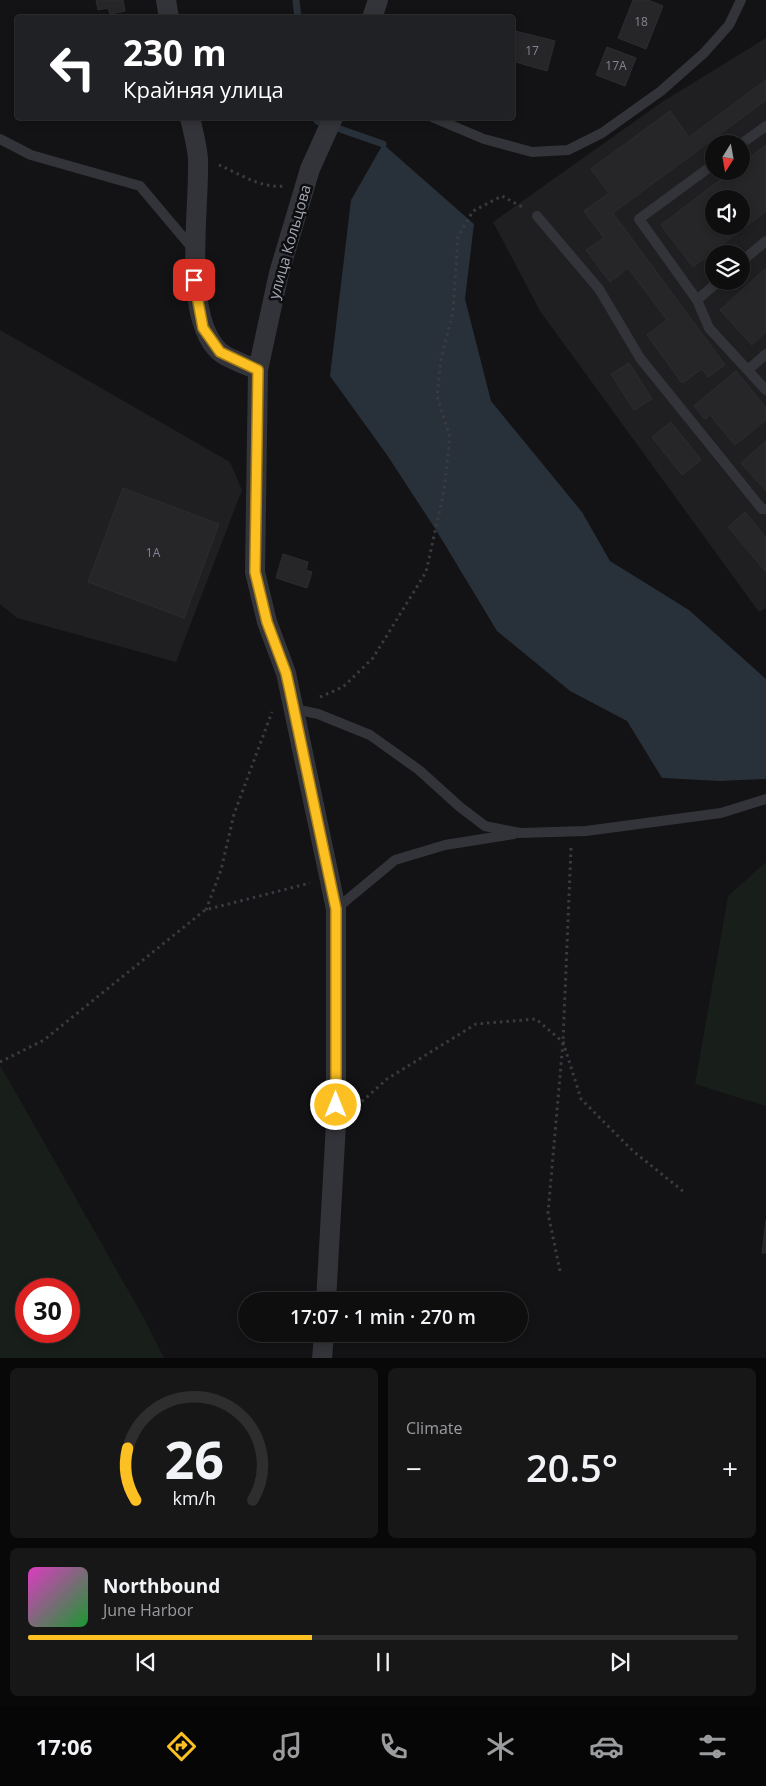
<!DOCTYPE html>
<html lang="en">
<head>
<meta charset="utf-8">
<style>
  body { margin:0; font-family:"Open Sans",sans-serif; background:#171718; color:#f1f3f6; height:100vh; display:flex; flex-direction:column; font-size:19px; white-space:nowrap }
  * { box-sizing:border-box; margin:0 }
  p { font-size:16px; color:#9b9c9e }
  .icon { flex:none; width:28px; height:28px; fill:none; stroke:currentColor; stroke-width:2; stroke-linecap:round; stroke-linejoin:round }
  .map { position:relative; height:1358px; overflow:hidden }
  .sheet { display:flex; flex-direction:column; gap:10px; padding:10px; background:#080808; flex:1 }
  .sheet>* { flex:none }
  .hud { position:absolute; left:15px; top:15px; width:500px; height:105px; border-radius:5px; box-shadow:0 2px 8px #0003,0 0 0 1px #2e2e2f; background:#202124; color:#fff; overflow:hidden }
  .needle { width:32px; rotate:191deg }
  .fabs { position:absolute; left:705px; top:135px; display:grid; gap:10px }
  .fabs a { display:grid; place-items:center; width:45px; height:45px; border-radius:50%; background:#0e0e0f; box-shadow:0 2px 8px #0003,0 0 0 1px #2e2e2f; font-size:25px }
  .speed { position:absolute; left:15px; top:1278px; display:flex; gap:10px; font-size:25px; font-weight:700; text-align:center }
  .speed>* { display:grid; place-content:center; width:65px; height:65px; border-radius:50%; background:#0e0e0f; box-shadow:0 2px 8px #0003,0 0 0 1px #2e2e2f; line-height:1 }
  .speed .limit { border:8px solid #d22; background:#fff; color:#111 }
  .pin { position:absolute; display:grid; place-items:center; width:42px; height:42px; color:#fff; margin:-21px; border-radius:10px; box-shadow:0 2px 8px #0006 }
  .me { position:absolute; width:55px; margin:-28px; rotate:0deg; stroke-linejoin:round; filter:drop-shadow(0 0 4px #0008) }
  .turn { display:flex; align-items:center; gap:18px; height:105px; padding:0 25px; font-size:22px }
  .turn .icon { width:65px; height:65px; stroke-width:2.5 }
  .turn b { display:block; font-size:35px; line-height:42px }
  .big { font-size:38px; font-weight:600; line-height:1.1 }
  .sheet .tile { flex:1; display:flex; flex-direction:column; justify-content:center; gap:8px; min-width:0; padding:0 18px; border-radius:8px; background:#171718 }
  .sheet .dial { align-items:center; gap:0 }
  .dial svg { height:130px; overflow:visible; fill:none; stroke:#2e2e2f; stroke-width:7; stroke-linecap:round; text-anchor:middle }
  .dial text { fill:#f1f3f6; stroke:none }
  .song { display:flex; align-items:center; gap:15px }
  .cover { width:60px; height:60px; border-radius:8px; background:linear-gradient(135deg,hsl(310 70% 55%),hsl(130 70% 35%)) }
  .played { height:5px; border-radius:2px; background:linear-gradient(90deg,#fdc022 40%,#2e2e2f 40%) }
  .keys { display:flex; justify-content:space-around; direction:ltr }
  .heat { display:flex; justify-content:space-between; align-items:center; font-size:28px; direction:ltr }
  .sheet .tiles { flex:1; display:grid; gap:10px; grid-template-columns:1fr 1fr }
  .tile:last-child { grid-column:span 2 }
  .trip { position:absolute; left:238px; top:1292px; width:290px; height:50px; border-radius:25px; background:#0e0e0f; box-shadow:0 2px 8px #0003,0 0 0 1px #2e2e2f; font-weight:600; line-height:50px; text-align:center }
  .dock { display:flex; height:80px; justify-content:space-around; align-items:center; background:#060606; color:#9b9c9e }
  .dock .icon { width:35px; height:35px }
  .dock .current { color:#fdc022 }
  .dock b { font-size:22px; color:#f1f3f6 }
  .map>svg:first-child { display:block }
  .built { fill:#1f1e21; fill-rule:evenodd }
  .green { fill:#181f1a; fill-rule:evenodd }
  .water { fill:#283039 }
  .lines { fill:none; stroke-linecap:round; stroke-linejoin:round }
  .stream { stroke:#283039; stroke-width:7 }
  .building { fill:#262528; stroke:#2d2c30; fill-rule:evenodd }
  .path { stroke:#393b40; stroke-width:3; stroke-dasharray:2.5 4; stroke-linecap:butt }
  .lane { stroke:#333439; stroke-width:10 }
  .street { stroke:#333439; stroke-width:20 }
  .route-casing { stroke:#a47d16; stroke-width:12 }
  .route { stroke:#fdc022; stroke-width:9 }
  .labels { text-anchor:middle; stroke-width:5; stroke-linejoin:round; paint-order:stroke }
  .number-label { font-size:12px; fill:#838692 }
  .street-label { font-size:15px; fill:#a3a8b6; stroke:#0e0d0f }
</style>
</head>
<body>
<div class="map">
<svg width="766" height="1359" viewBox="0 0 766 1359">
  <rect width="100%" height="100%" fill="#131214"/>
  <g class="built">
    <path d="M766 38V608L759 612 540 311 493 222 662 102ZM714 144H741V171H714ZM714 199H741V226H714ZM714 254H741V281H714Z"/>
    <polygon points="0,330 230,462 242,490 176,662 17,618 0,604"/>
  </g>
  <g class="green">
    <polygon points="766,862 766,1106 695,1084 728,896"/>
    <path d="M0 1065 145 1320 164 1358H0ZM26 1289H69V1331H26Z"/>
  </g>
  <polygon class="water" points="383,144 474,224 465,299 491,401 582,512 610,561 689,610 766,679 766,779 720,781 662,778 627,721 570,691 497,631 436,530 387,455 330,376 351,200"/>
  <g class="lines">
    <g class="stream">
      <polyline points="296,0 298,18"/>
      <polyline points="316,118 317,121 383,144"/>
    </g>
  </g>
  <g class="building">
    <polygon points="96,0 123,0 125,11 110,14 108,8 98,10"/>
    <polygon points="633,0 648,0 663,6 646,49 618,38"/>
    <polygon points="515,31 555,41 547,71 512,61 512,41"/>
    <polygon points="607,47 636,58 625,86 596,75"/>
    <polygon points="766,80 766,100 613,213 725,365 708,377 702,369 682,383 647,335 667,320 628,268 610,282 586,250 604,238 584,211 609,193 591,169 670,111 689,137"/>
    <path d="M766 145V211L693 267 661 225 732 171H741V164ZM714 199H741V226H714Z"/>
    <polygon points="766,268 766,332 752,345 720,310"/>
    <polygon points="629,363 652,399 634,410 611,374"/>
    <polygon points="736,371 766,408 766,420 735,445 710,415 705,419 694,406"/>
    <polygon points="671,422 701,460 682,475 652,437"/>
    <polygon points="766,441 766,491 741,463"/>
    <polygon points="123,488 219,524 184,618 88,582"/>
    <polygon points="745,512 766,538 766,572 728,527"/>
    <polygon points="283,554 308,562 306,570 312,572 307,588 276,578"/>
    <polygon points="766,1220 766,1253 762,1253"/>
  </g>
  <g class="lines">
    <g class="path">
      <path d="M219 165C238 173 262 189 284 186"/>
      <polyline points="320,697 343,687 373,658 426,572 444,491 450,437 437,396 441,359 453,312 458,237 473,211 502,196 524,208"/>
      <polyline points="206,910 221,870 234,814 272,712"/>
      <polyline points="0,1062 44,1040 205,910 310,883"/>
      <polyline points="357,1106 387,1079 476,1024 536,1019 563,1042 581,1099 633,1151 684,1192"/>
      <polyline points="560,1271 548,1213 563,1042 571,848"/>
    </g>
    <g class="lane">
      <polyline points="434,118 484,139 532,152 568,150 602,133 661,91 704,53 729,25 741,0"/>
      <polyline points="0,139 31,155 140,186 193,249"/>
      <polyline points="741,144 766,126"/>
      <polyline points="714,164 639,219 697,300 709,328 766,390"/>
      <polyline points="537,216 599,289 640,358 762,509 766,509"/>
      <polyline points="741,262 766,241"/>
      <polyline points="697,300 719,281"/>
      <polyline points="748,370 766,354"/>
      <polyline points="295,709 318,714 370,735 419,770 460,807 485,826 520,833 586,831 721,813 766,799"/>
      <polyline points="336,909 395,860 445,845 514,834"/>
    </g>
    <g class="street">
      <polyline points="166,0 169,18"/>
      <polyline points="372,18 378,0"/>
      <path d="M190 118C193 131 197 145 198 159 200 208 181 318 220 352 227 358 248 366 258 370"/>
      <polyline points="326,1301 336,1124 336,909 286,673 267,622 255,572 258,370 279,273 310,169 333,118"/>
      <polyline points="322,1359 324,1334"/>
    </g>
  </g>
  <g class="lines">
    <defs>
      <polyline id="route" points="194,280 203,328 220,352 258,370 255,572 267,622 286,673 290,691 336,909 336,1105"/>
    </defs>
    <use href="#route" class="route-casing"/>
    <use href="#route" class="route"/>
  </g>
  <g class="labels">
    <g class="number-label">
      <text x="641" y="26">18</text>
      <text x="532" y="55">17</text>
      <text x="616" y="70">17А</text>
      <text x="153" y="557">1А</text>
    </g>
    <g class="street-label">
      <text transform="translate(290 242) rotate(-74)" y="5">улица Кольцова</text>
    </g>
  </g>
</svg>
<div class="fabs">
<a><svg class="needle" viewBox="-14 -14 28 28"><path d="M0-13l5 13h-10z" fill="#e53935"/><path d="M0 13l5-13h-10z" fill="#9b9c9e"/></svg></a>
<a><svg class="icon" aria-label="sound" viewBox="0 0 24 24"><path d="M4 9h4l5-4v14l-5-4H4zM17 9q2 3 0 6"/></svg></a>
<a><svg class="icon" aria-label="layers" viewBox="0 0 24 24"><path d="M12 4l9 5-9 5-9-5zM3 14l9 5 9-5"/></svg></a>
</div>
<div class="speed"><div class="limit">30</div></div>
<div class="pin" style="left:194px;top:280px;background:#d93025"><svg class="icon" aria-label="arrive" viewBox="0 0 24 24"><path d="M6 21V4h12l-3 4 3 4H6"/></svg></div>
<svg class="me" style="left:336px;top:1105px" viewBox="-20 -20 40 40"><circle r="17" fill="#fdc022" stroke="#fff" stroke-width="3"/><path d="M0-11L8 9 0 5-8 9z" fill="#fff"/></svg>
<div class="trip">17:07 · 1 min · 270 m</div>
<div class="hud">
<div class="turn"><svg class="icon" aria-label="left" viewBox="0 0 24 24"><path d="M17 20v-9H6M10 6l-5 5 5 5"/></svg><div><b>230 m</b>Крайняя улица</div></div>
</div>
</div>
<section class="sheet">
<div class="tiles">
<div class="tile dial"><svg viewBox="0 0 100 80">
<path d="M14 69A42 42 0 1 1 86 69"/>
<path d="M14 69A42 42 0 0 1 9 37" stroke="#fdc022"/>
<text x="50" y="56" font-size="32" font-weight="700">26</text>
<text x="50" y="72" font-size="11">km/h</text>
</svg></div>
<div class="tile"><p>Climate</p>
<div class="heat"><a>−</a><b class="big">20.5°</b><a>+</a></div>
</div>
<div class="tile">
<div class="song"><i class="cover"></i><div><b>Northbound</b><p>June Harbor</p></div></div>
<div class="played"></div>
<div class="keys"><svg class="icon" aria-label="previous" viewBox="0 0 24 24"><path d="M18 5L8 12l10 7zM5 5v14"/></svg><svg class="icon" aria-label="pause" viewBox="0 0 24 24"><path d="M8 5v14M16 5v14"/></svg><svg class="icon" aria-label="next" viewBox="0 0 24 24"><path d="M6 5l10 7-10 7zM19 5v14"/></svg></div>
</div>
</div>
</section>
<nav class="dock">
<b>17:06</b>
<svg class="icon current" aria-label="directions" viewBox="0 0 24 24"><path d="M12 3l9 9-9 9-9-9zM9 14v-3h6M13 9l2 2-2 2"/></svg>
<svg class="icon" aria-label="music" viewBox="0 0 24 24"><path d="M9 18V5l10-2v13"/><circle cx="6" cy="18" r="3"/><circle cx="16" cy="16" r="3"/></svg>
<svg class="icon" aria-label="phone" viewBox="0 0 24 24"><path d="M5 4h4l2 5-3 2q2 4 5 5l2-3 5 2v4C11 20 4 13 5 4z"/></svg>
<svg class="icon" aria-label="climate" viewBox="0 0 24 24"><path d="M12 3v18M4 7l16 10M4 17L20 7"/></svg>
<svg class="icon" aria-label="car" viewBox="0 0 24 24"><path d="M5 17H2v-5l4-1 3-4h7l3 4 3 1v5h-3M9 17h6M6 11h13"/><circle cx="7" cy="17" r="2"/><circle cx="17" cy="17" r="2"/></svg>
<svg class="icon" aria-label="filters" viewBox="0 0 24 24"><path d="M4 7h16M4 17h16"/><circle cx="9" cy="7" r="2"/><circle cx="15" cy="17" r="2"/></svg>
</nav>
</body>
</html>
